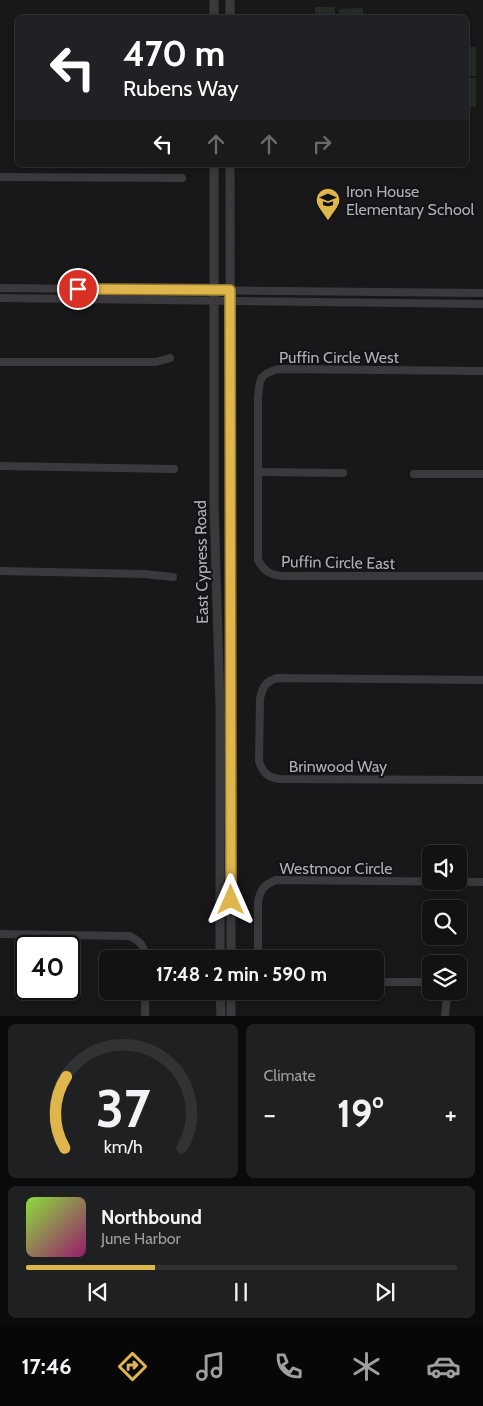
<!DOCTYPE html>
<html lang="en">
<head>
<meta charset="utf-8">
<style>
  body { margin:0; font-family:Cabin,sans-serif; background:#1f2022; color:#f1f3f6; height:100vh; display:flex; flex-direction:column; font-size:19px; white-space:nowrap }
  * { box-sizing:border-box; margin:0 }
  p { font-size:16px; color:#9c9ea0 }
  .icon { flex:none; width:28px; height:28px; fill:none; stroke:currentColor; stroke-width:2; stroke-linecap:round; stroke-linejoin:round }
  .map { position:relative; height:1016px; overflow:hidden }
  .details { display:flex; flex-direction:column; gap:8px; padding:8px; background:#0a0a0b; flex:1 }
  .details>* { flex:none }
  .banner { position:absolute; left:15px; top:15px; width:454px; height:152px; border-radius:8px; box-shadow:0 2px 8px #0003,0 0 0 1px #313234; background:#202124; color:#fff; overflow:hidden }
  .controls { position:absolute; left:422px; top:845px; display:grid; gap:10px }
  .controls a { display:grid; place-items:center; width:45px; height:45px; border-radius:8px; background:#121214; box-shadow:0 2px 8px #0003,0 0 0 1px #313234; font-size:25px }
  .speed { position:absolute; left:15px; top:935px; display:flex; gap:10px; font-size:25px; font-weight:700; text-align:center }
  .speed>* { display:grid; place-content:center; width:65px; height:65px; border-radius:50%; background:#121214; box-shadow:0 2px 8px #0003,0 0 0 1px #313234; line-height:1 }
  .speed .limit { border:2px solid #111; border-radius:8px; background:#fff; color:#111 }
  .pin { position:absolute; display:grid; place-items:center; width:42px; height:42px; color:#fff; margin:-21px; border:2px solid #fff; border-radius:50%; box-shadow:0 1px 5px #0007 }
  .me { position:absolute; width:55px; margin:-28px; rotate:0deg; stroke-linejoin:round; filter:drop-shadow(0 0 4px #0008) }
  .turn { display:flex; align-items:center; gap:18px; height:105px; padding:0 25px; font-size:22px }
  .turn .icon { width:65px; height:65px; stroke-width:2.5 }
  .turn b { display:block; font-size:35px; line-height:42px }
  .lanes { display:flex; align-items:center; height:48px; padding:0 25px; background:#0003; justify-content:center; gap:25px; direction:ltr }
  .lanes .off { opacity:.35 }
  .big { font-size:38px; font-weight:700; line-height:1.1 }
  .details .widget { flex:1; display:flex; flex-direction:column; justify-content:center; gap:8px; min-width:0; padding:0 18px; border-radius:8px; background:#1f2022 }
  .details .dial { align-items:center; gap:0 }
  .dial svg { height:130px; overflow:visible; fill:none; stroke:#313234; stroke-width:7; stroke-linecap:round; text-anchor:middle }
  .dial text { fill:#f1f3f6; stroke:none }
  .song { display:flex; align-items:center; gap:15px }
  .cover { width:60px; height:60px; border-radius:8px; background:linear-gradient(135deg,hsl(90 70% 55%),hsl(320 70% 35%)) }
  .played { height:5px; border-radius:2px; background:linear-gradient(90deg,#dfb64b 30%,#313234 30%) }
  .keys { display:flex; justify-content:space-around; direction:ltr }
  .heat { display:flex; justify-content:space-between; align-items:center; font-size:28px; direction:ltr }
  .details .tiles { flex:1; display:grid; gap:8px; grid-template-columns:1fr 1fr }
  .widget:last-child { grid-column:span 2 }
  .trip { position:absolute; left:99px; top:950px; width:285px; height:50px; border-radius:8px; background:#121214; box-shadow:0 2px 8px #0003,0 0 0 1px #313234; font-weight:700; line-height:50px; text-align:center }
  .tab-bar { display:flex; height:80px; justify-content:space-around; align-items:center; background:#070708; color:#9c9ea0 }
  .tab-bar .icon { width:35px; height:35px }
  .tab-bar .selected { color:#dfb64b }
  .tab-bar b { font-size:22px; color:#f1f3f6 }
  .map>svg:first-child { display:block }
  .green { fill:#252c26 }
  .lines { fill:none; stroke-linecap:round; stroke-linejoin:round }
  .minor { stroke:#3a3a3e; stroke-width:8 }
  .tertiary { stroke:#3a3a3e; stroke-width:9 }
  .route-casing { stroke:#917631; stroke-width:12 }
  .route { stroke:#dfb64b; stroke-width:9 }
  .labels { text-anchor:middle; stroke-width:4; stroke-linejoin:round; paint-order:stroke }
  .poi-label { font-size:16px; fill:#acafb8; stroke:#131315; text-anchor:start }
  .street-label { font-size:16px; fill:#acafb8; stroke:#131315 }
</style>
</head>
<body>
<div class="map">
<svg width="483" height="1016" viewBox="0 0 483 1016">
  <rect width="100%" height="100%" fill="#18181a"/>
  <g class="green">
    <rect x="315" y="7" width="20" height="10"/>
    <polygon points="363,8 363,17 339,17 339,9"/>
    <rect x="466" y="47" width="10" height="29"/>
    <rect x="466" y="78" width="10" height="29"/>
  </g>
  <g class="lines">
    <g class="minor">
      <polyline points="0,177 182,178"/>
      <polyline points="0,288 483,293"/>
      <polyline points="0,298 483,304"/>
      <polyline points="0,362 156,362 170,358"/>
      <path d="M483 371 278 369C258 375 260 379 258 399V560C264 571 270 575 282 576H483"/>
      <polyline points="0,466 174,469"/>
      <polyline points="258,472 343,473"/>
      <polyline points="414,474 483,474"/>
      <polyline points="0,571 144,574 173,577"/>
      <path d="M483 680 278 678C266 681 262 687 260 699L259 761C263 773 267 777 279 779L483 780"/>
      <path d="M0 934 129 936C140 940 145 947 146 959"/>
      <path d="M258 959V902C260 890 265 884 276 880L483 882"/>
      <polyline points="375,982 431,982"/>
      <polyline points="145,1016 145,991"/>
      <polyline points="445,1016 447,994 446,991"/>
    </g>
    <g class="tertiary">
      <polyline points="214,0 214,18"/>
      <polyline points="230,0 230,18"/>
      <polyline points="214,165 214,504 220,707 220,959"/>
      <polyline points="230,165 231,959"/>
      <polyline points="220,991 221,1016"/>
      <polyline points="231,991 231,1016"/>
    </g>
  </g>
  <g class="lines">
    <defs>
      <polyline id="route" points="78,289 230,290 231,900"/>
    </defs>
    <use href="#route" class="route-casing"/>
    <use href="#route" class="route"/>
  </g>
  <defs>
    <symbol id="school-pin" viewBox="-11 -11 22 30"><path d="M0 17L-7.5 6A9.5 9.5 0 1 1 7.5 6Z" fill="#dfb64b" stroke="#131315"/><path d="M0-5L7-2L0 1L-7-2ZM-4 1L0 2.5L4 1V4Q0 6-4 4Z" fill="#111"/></symbol>
  </defs>
  <g fill-rule="evenodd">
    <use href="#school-pin" x="314" y="186" width="28" height="38"/>
  </g>
  <g class="labels">
    <g class="poi-label">
      <text x="346" y="197">Iron House<tspan x="346" dy="18">Elementary School</tspan></text>
    </g>
    <g class="street-label">
      <text x="339" y="363">Puffin Circle West</text>
      <text transform="translate(201 562) rotate(-91)" y="6">East Cypress Road</text>
      <text transform="translate(338 562) rotate(1)" y="6">Puffin Circle East</text>
      <text x="338" y="772">Brinwood Way</text>
      <text x="336" y="874">Westmoor Circle</text>
    </g>
  </g>
</svg>
<div class="controls">
<a><svg class="icon" aria-label="sound" viewBox="0 0 24 24"><path d="M4 9h4l5-4v14l-5-4H4zM17 9q2 3 0 6"/></svg></a>
<a><svg class="icon" aria-label="search" viewBox="0 0 24 24"><circle cx="10" cy="10" r="6"/><path d="M15 15l6 6"/></svg></a>
<a><svg class="icon" aria-label="layers" viewBox="0 0 24 24"><path d="M12 4l9 5-9 5-9-5zM3 14l9 5 9-5"/></svg></a>
</div>
<div class="speed"><div class="limit">40</div></div>
<div class="pin" style="left:78px;top:289px;background:#d93025"><svg class="icon" aria-label="arrive" viewBox="0 0 24 24"><path d="M6 21V4h12l-3 4 3 4H6"/></svg></div>
<svg class="me" style="left:231px;top:900px" viewBox="-20 -20 40 40"><path d="M0-17L14 15 0 8-14 15z" fill="#dfb64b" stroke="#fff" stroke-width="4"/></svg>
<div class="trip">17:48 · 2 min · 590 m</div>
<div class="banner">
<div class="turn"><svg class="icon" aria-label="left" viewBox="0 0 24 24"><path d="M17 20v-9H6M10 6l-5 5 5 5"/></svg><div><b>470 m</b>Rubens Way</div></div>
<div class="lanes"><svg class="icon" aria-label="left" viewBox="0 0 24 24"><path d="M17 20v-9H6M10 6l-5 5 5 5"/></svg><svg class="icon off" aria-label="ahead" viewBox="0 0 24 24"><path d="M12 20V5M6 11l6-6 6 6"/></svg><svg class="icon off" aria-label="ahead" viewBox="0 0 24 24"><path d="M12 20V5M6 11l6-6 6 6"/></svg><svg class="icon off" aria-label="right" viewBox="0 0 24 24"><path d="M7 20v-9h11M14 6l5 5-5 5"/></svg></div>
</div>
</div>
<section class="details">
<div class="tiles">
<div class="widget dial"><svg viewBox="0 0 100 80">
<path d="M14 69A42 42 0 1 1 86 69"/>
<path d="M14 69A42 42 0 0 1 15 25" stroke="#dfb64b"/>
<text x="50" y="56" font-size="32" font-weight="700">37</text>
<text x="50" y="72" font-size="11">km/h</text>
</svg></div>
<div class="widget"><p>Climate</p>
<div class="heat"><a>−</a><b class="big">19°</b><a>+</a></div>
</div>
<div class="widget">
<div class="song"><i class="cover"></i><div><b>Northbound</b><p>June Harbor</p></div></div>
<div class="played"></div>
<div class="keys"><svg class="icon" aria-label="previous" viewBox="0 0 24 24"><path d="M18 5L8 12l10 7zM5 5v14"/></svg><svg class="icon" aria-label="pause" viewBox="0 0 24 24"><path d="M8 5v14M16 5v14"/></svg><svg class="icon" aria-label="next" viewBox="0 0 24 24"><path d="M6 5l10 7-10 7zM19 5v14"/></svg></div>
</div>
</div>
</section>
<nav class="tab-bar">
<b>17:46</b>
<svg class="icon selected" aria-label="directions" viewBox="0 0 24 24"><path d="M12 3l9 9-9 9-9-9zM9 14v-3h6M13 9l2 2-2 2"/></svg>
<svg class="icon" aria-label="music" viewBox="0 0 24 24"><path d="M9 18V5l10-2v13"/><circle cx="6" cy="18" r="3"/><circle cx="16" cy="16" r="3"/></svg>
<svg class="icon" aria-label="phone" viewBox="0 0 24 24"><path d="M5 4h4l2 5-3 2q2 4 5 5l2-3 5 2v4C11 20 4 13 5 4z"/></svg>
<svg class="icon" aria-label="climate" viewBox="0 0 24 24"><path d="M12 3v18M4 7l16 10M4 17L20 7"/></svg>
<svg class="icon" aria-label="car" viewBox="0 0 24 24"><path d="M5 17H2v-5l4-1 3-4h7l3 4 3 1v5h-3M9 17h6M6 11h13"/><circle cx="7" cy="17" r="2"/><circle cx="17" cy="17" r="2"/></svg>
</nav>
</body>
</html>
